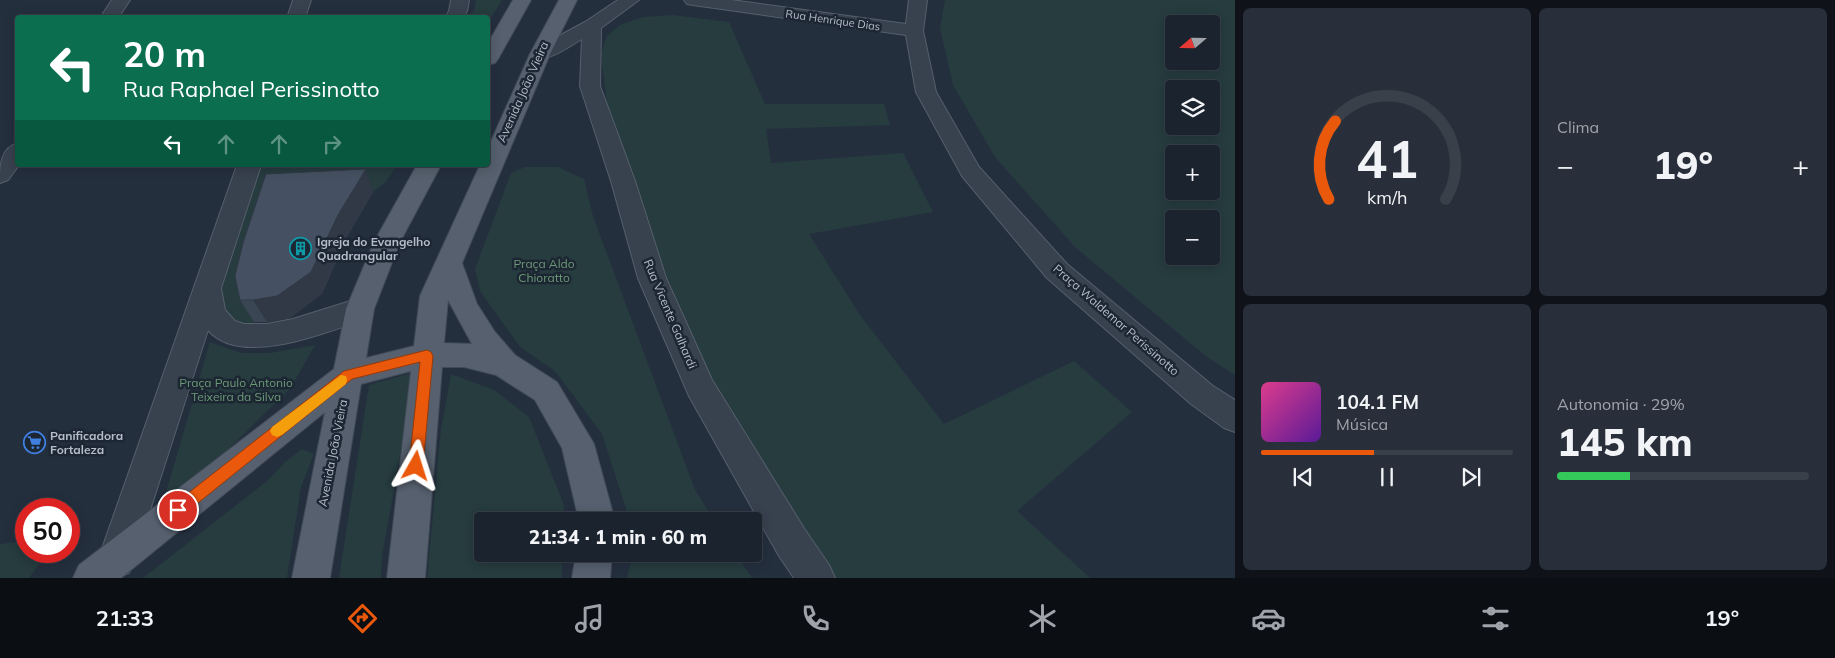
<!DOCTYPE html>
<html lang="pt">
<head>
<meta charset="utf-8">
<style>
  body { margin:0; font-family:Mulish,sans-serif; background:#282f3a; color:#f1f3f6; height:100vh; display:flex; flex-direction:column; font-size:19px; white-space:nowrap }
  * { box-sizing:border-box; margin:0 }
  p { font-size:16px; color:#a0a4aa }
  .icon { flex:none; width:28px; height:28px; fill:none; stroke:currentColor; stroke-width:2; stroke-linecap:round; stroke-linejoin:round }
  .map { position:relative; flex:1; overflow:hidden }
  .side { display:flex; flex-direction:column; gap:8px; padding:8px; background:#0f1319; width:600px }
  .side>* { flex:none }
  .hud { position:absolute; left:15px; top:15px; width:475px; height:152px; border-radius:5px; box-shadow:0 2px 12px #0003,0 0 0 1px #39404a; background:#0b6e4f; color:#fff; overflow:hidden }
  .needle { width:32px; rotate:250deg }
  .controls { position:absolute; left:1165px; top:15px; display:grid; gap:10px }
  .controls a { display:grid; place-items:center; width:55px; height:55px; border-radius:5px; background:#1b232e; box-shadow:0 2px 12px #0003,0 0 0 1px #39404a; font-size:25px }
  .speed { position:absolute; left:15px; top:498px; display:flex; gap:10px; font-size:25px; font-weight:700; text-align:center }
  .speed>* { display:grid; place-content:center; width:65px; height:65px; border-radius:50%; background:#1b232e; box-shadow:0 2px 12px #0003,0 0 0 1px #39404a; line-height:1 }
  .speed .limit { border:8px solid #d22; background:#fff; color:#111 }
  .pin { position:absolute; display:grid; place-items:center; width:42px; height:42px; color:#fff; margin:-21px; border:2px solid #fff; border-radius:50%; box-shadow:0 1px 5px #0007 }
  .me { position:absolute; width:55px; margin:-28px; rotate:6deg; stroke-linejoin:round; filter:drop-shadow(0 0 4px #0008) }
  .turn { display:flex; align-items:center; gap:18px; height:105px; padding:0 25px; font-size:22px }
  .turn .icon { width:65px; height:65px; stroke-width:2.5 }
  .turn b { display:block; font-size:35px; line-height:42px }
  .lanes { display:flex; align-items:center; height:48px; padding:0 25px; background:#0003; justify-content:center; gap:25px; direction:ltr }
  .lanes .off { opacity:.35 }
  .big { font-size:38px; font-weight:800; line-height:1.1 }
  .side .card { flex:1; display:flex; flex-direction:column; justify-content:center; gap:8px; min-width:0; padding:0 18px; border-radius:8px; background:#282f3a }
  .side .dial { align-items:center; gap:0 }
  .dial svg { height:130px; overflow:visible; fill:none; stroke:#39404a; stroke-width:7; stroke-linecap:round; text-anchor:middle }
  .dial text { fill:#f1f3f6; stroke:none }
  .song { display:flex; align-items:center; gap:15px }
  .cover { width:60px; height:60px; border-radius:8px; background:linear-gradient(135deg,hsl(330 70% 55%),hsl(270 70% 35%)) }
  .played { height:5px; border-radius:2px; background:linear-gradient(90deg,#ea580c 45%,#39404a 45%) }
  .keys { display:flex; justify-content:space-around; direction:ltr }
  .heat { display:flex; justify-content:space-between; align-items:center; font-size:28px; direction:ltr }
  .charge { height:8px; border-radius:4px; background:linear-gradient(90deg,#34c759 29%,#39404a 0) }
  .side .tiles { flex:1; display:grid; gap:8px; grid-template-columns:repeat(2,1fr) }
  .trip { position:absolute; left:474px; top:512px; width:288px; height:50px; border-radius:5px; background:#1b232e; box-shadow:0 2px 12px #0003,0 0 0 1px #39404a; font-weight:800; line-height:50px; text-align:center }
  .tabs { display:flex; height:80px; justify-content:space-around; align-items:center; background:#0b0e12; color:#a0a4aa }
  .tabs .icon { width:35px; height:35px }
  .tabs .active { color:#ea580c }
  .tabs b { font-size:22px; color:#f1f3f6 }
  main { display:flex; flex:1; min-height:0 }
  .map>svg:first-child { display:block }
  .green { fill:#263c3f; fill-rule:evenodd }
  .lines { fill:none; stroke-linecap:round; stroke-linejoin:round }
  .minor-casing { stroke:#565f6c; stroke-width:2 }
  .major-casing { stroke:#414a57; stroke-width:2 }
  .minor { fill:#38414e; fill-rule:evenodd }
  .major { fill:#56606e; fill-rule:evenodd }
  .wall { fill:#3b4654 }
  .shaded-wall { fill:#303945 }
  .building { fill:#455162; stroke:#303945 }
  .route { fill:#ea580c; stroke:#983908 }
  .slow { fill:#f59e0b }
  .labels { text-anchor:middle; stroke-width:5; stroke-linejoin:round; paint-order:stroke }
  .far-street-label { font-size:11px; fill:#b4bcc9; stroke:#1d2633 }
  .street-label { font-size:12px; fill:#b4bcc9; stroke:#1d2633 }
  .poi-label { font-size:12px; font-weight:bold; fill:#b4bcc9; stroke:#1d2633; text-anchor:start }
  .park-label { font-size:12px; fill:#6b9a76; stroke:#1d2633 }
</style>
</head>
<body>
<main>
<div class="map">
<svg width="1235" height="578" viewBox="0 0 1235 578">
  <rect width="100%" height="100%" fill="#242f3e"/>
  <g class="green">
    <polygon points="476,0 502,0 488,23 488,18 469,17 474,10"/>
    <path d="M945 0H1235V375L1207 357 1075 247 995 157 953 85 940 28ZM1174 24H1211V61H1174ZM1174 89H1211V126H1174ZM1174 154H1211V191H1174ZM1174 219H1211V256H1174Z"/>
    <polygon points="673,15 729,22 765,104 884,104 890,125 766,129 771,163 903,153 933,212 809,234 860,315 944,424 1074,361 1132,412 1017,511 1090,578 827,578 719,400 656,251 607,104 601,54 607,36 620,25 643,17"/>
    <polygon points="243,165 397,165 386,182 373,192 277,196 249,297 254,324 235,332 212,321"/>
    <polygon points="525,167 558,167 584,179 593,216 695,490 715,521 630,521 602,434 555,371 520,347 480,291 475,269 511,173"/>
    <polygon points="210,342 241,353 270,353 315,345 290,389 208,469 164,499"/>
    <polygon points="415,372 382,556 381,578 339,578 369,385"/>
    <polygon points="451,374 494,390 529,417 564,505 563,521 482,521 482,554 562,554 562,578 427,578 441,429"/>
    <polygon points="302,449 314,454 301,487 287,578 143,578 267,481 285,462"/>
    <polygon points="26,541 26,551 45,551 42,560 29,578 0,578 0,544"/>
    <polygon points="633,554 736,554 752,578 627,578"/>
  </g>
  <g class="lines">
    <defs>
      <g id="minor">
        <polygon points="112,0 130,0 118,18 100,18"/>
        <polygon points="293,0 311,0 305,18 287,18"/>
        <polygon points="451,0 469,0 467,11 463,18 445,18 449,11"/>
        <path d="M618 0H639L601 28 600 86 635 181 666 278 712 380 805 530 829 565 835 578H794L779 556 689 396 638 278 611 181 580 86 582 39C568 47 549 62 533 58L530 54 533 50 585 22Z"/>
        <polygon points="684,0 731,0 906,24 909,0 927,0 923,31 936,92 979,167 1067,264 1213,386 1235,400 1235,432 1224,428 1191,404 1047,278 962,176 916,92 906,35 693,5 687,4"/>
        <path d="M18 143V165H19L8 180 0 183C0 166 0 148 18 143Z"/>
        <path d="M237 165H261L221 288 225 310 235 321 244 324H267L293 319 360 298 370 301 374 309 370 317C330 331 241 369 208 330L134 560 129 573 115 578 103 573 98 560Z"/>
      </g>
      <g id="major">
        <polygon points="513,0 531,0 498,59 495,63 488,65 488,43"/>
        <path d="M559 0H577L550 54 462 263 477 304 495 332 515 355 557 382 594 444 615 521H579L562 448 535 400 496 375 464 367H442L425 578H387L411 371 361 384 330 578H292L325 412 121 578H73L79 565 334 369 346 309 374 242 417 165H441L400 242 374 309 366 358 414 346 420 296 480 165H488V148L530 54ZM448 300 472 344 444 343Z"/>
        <polygon points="576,554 612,554 610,578 572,578"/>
      </g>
    </defs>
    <use href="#minor" class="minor-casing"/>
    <use href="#major" class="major-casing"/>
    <use href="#minor" class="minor"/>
    <use href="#major" class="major"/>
  </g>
  <polygon class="wall" points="373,192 347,237 322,294 290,318 267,322 254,322 240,300"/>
  <polygon class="shaded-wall" points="366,169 373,192 347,237 322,294 290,318 267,322 253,300 338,215"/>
  <polygon class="building" points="366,169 338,215 311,272 277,296 253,300 240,300 235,276 243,243 266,174"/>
  <polygon class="route" points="427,350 431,352 433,356 423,466 421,471 416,473 411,471 409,466 420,362 352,379 183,515 178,517 173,515 171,510 173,505 344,371"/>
  <polygon class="slow" points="341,375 346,376 347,380 346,384 282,435 277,437 272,435 270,431 272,427"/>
  <defs>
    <symbol id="building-ring" viewBox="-11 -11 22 22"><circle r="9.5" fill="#1d2633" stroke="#0f9aa8" stroke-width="1.5"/><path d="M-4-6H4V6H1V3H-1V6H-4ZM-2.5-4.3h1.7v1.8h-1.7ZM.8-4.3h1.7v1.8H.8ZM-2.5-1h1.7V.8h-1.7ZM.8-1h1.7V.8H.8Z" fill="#0f9aa8"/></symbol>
    <symbol id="supermarket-ring" viewBox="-11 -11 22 22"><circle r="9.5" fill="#1d2633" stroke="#3f7fe0" stroke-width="1.5"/><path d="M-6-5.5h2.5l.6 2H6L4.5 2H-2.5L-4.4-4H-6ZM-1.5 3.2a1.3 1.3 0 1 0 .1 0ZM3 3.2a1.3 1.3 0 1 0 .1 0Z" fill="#3f7fe0"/></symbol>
  </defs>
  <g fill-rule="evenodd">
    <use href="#building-ring" x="288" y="236" width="25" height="25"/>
    <use href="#supermarket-ring" x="22" y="430" width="25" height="25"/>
  </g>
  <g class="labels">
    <g class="far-street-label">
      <text transform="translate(833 20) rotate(8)" y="4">Rua Henrique Dias</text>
    </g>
    <g class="street-label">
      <text transform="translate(523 92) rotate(-66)" y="4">Avenida João Vieira</text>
      <text transform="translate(670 314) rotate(67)" y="4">Rua Vicente Galhardi</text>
      <text transform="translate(1116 320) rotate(41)" y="4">Praça Waldemar Perissinotto</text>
      <text transform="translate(333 453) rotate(-79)" y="4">Avenida João Vieira</text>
    </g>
    <g class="poi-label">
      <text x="317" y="246">Igreja do Evangelho<tspan x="317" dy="14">Quadrangular</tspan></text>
      <text x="50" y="440">Panificadora<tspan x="50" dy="14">Fortaleza</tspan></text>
    </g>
    <g class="park-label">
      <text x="544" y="268">Praça Aldo<tspan x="544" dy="14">Chioratto</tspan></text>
      <text x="236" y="387">Praça Paulo Antonio<tspan x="236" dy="14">Teixeira da Silva</tspan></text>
    </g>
  </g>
</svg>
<div class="controls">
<a><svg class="needle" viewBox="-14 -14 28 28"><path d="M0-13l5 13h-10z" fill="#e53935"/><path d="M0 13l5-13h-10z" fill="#a0a4aa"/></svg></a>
<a><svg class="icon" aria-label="layers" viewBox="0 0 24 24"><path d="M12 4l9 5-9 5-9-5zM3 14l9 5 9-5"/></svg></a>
<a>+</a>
<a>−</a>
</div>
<div class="speed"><div class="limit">50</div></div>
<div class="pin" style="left:178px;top:510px;background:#d93025"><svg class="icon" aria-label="arrive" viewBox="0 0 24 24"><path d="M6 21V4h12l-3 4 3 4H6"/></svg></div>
<svg class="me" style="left:416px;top:466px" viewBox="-20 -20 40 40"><path d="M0-17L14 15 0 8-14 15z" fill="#ea580c" stroke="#fff" stroke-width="4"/></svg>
<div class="trip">21:34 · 1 min · 60 m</div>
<div class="hud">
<div class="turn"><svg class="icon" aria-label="left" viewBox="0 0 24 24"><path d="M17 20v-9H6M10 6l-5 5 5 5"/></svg><div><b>20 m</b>Rua Raphael Perissinotto</div></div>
<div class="lanes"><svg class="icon" aria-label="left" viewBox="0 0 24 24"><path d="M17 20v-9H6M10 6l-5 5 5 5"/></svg><svg class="icon off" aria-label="ahead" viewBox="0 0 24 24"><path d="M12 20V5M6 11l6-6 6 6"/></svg><svg class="icon off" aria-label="ahead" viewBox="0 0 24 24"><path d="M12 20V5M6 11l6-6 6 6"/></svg><svg class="icon off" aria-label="right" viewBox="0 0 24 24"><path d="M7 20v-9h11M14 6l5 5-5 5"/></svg></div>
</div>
</div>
<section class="side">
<div class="tiles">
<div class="card dial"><svg viewBox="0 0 100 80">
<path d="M14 69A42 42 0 1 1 86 69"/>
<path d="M14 69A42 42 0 0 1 18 21" stroke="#ea580c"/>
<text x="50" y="56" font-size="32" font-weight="700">41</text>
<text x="50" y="72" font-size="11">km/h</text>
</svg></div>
<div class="card"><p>Clima</p>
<div class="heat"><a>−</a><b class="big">19°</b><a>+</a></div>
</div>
<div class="card">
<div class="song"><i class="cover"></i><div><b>104.1 FM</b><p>Música</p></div></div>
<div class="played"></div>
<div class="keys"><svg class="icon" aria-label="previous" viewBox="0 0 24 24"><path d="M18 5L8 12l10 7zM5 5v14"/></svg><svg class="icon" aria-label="pause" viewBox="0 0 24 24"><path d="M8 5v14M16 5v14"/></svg><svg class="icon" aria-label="next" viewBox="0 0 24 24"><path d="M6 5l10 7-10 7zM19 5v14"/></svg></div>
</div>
<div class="card"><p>Autonomia · 29%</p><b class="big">145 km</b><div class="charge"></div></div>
</div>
</section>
</main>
<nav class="tabs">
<b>21:33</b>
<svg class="icon active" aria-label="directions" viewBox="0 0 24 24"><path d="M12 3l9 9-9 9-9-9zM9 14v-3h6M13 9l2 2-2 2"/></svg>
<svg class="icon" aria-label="music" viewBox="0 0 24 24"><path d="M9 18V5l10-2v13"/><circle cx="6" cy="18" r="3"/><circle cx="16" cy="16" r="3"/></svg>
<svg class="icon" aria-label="phone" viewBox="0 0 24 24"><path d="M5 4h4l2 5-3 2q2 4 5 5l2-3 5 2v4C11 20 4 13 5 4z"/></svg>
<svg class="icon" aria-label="climate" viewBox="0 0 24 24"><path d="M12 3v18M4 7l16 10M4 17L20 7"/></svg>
<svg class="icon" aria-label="car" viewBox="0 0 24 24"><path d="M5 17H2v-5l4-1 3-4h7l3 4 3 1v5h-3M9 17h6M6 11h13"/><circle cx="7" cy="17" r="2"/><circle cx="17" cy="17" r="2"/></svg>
<svg class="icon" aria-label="filters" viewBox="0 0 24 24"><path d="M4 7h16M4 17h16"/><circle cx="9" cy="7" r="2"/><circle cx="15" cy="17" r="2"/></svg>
<b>19°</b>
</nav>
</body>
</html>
